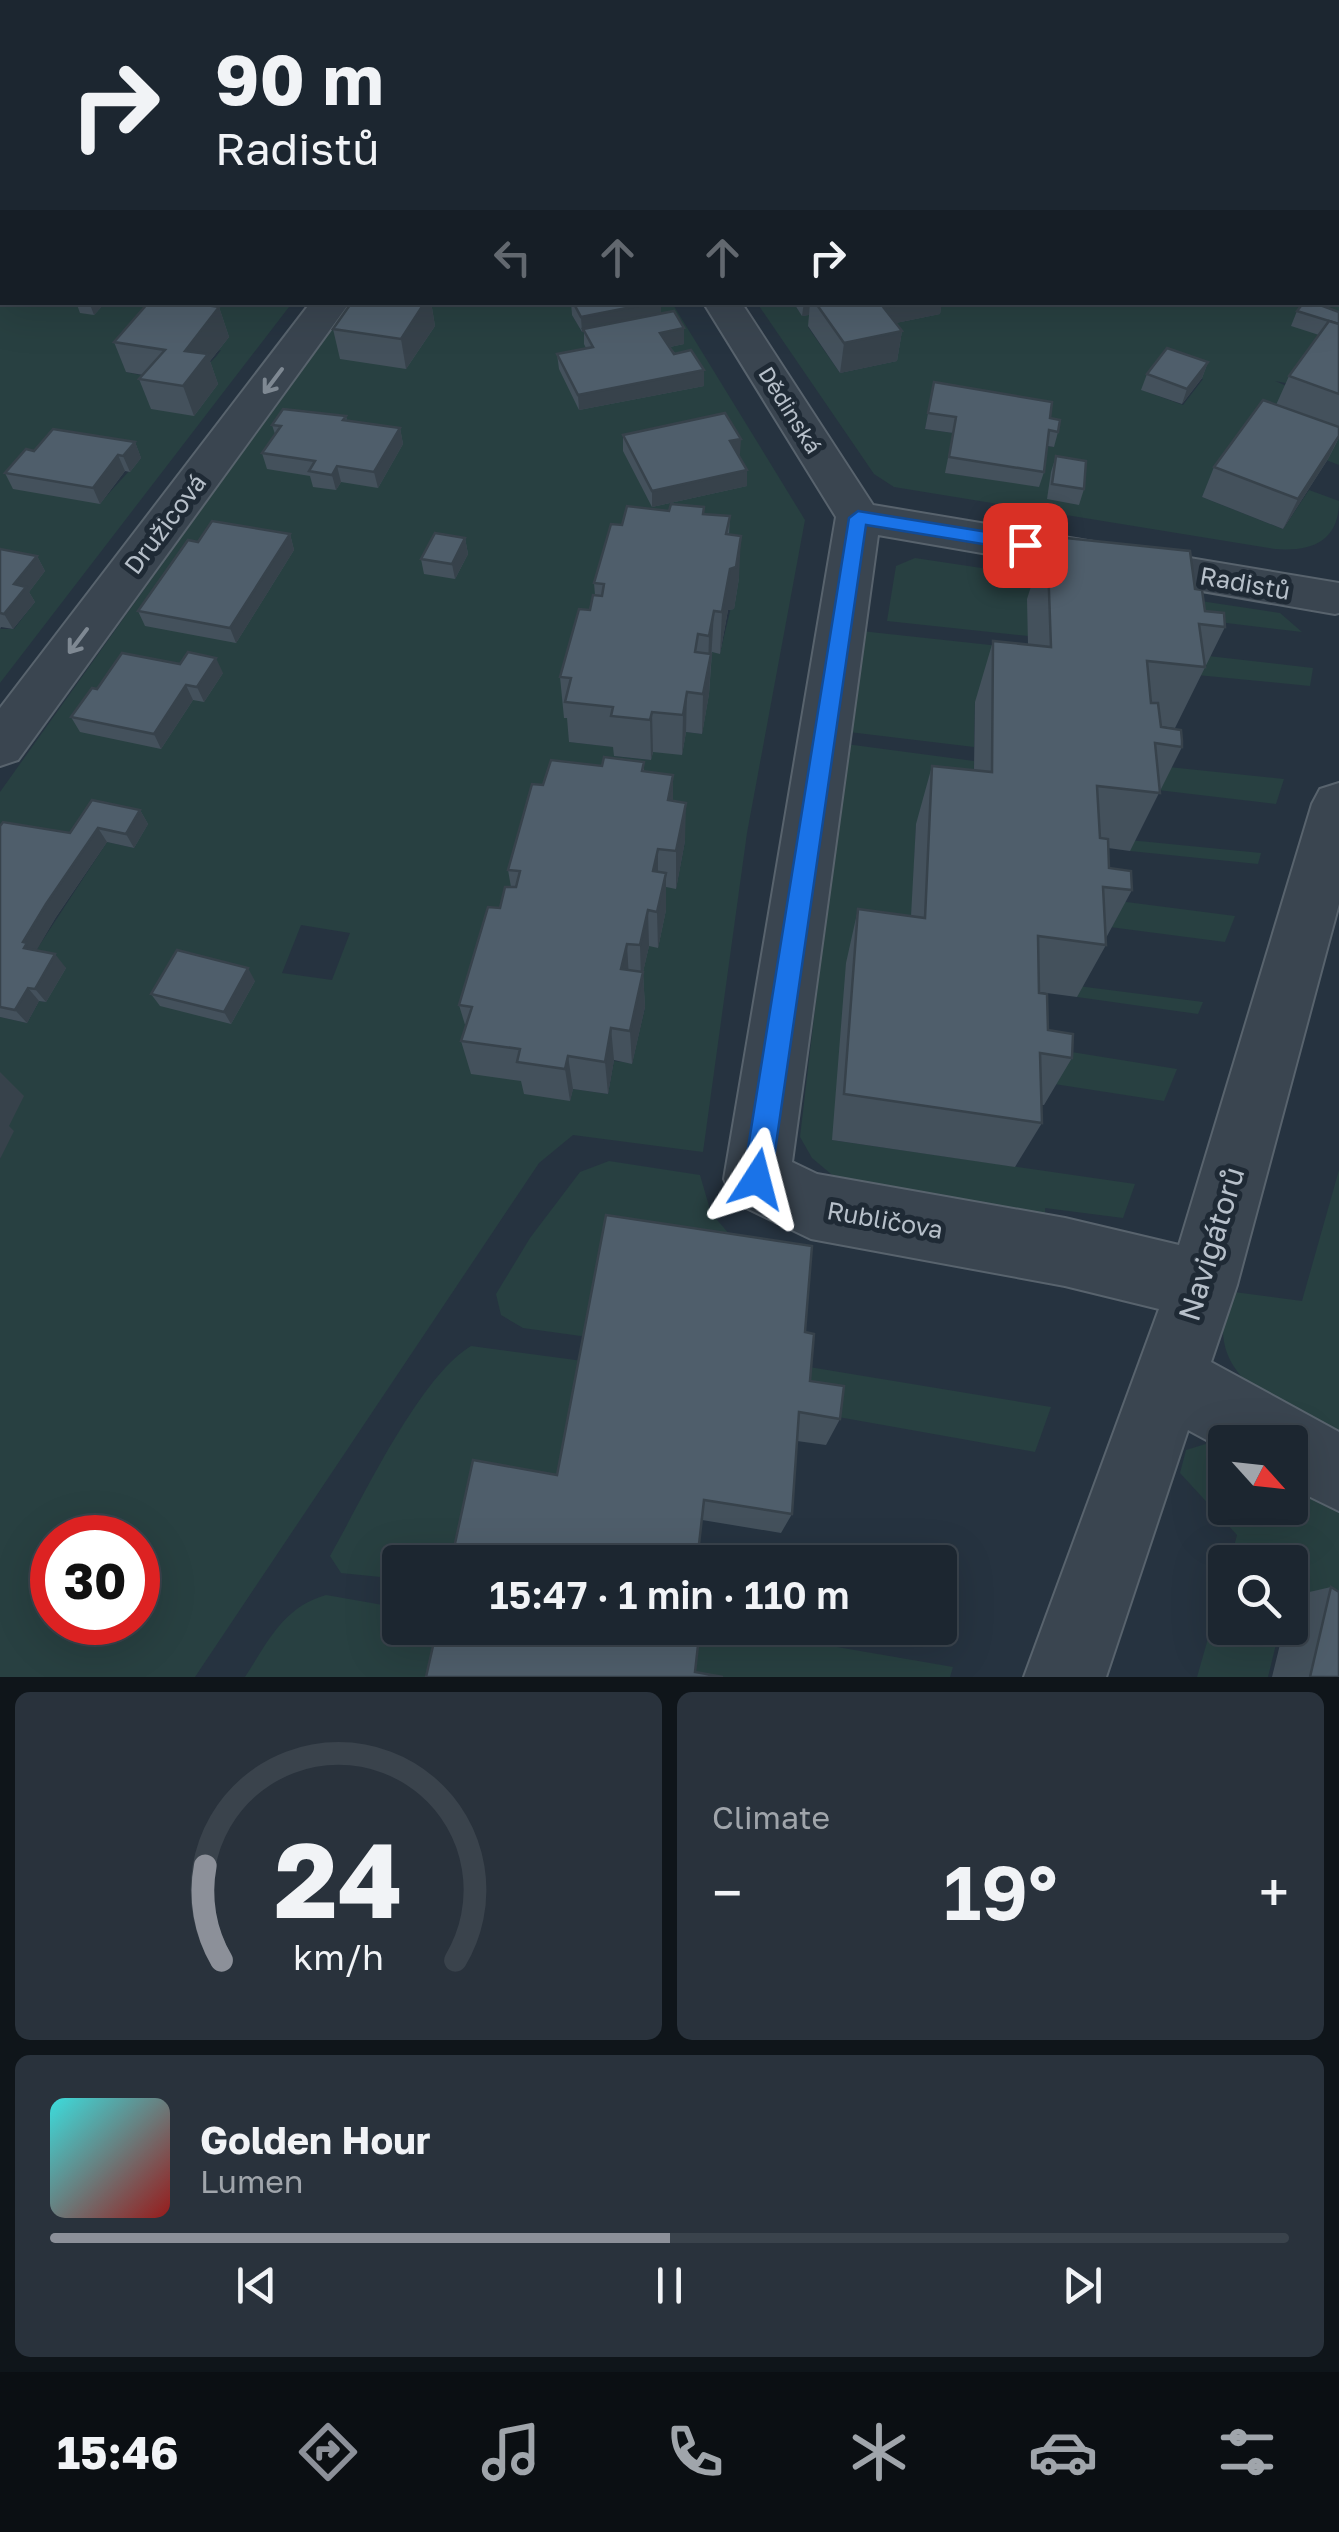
<!DOCTYPE html>
<html lang="en">
<head>
<meta charset="utf-8">
<style>
  body { margin:0; font-family:"Golos Text",sans-serif; background:#29323c; color:#f1f3f6; height:100vh; display:flex; flex-direction:column; font-size:38px; white-space:nowrap }
  * { box-sizing:border-box; margin:0 }
  p { font-size:32px; color:#a0a5ab }
  .icon { flex:none; width:55px; height:55px; fill:none; stroke:currentColor; stroke-width:2; stroke-linecap:round; stroke-linejoin:round }
  .map { position:relative; height:1677px; overflow:hidden }
  .side { display:flex; flex-direction:column; gap:15px; padding:15px; background:#0f151a; flex:1 }
  .side>* { flex:none }
  .guide { position:absolute; left:0px; top:0px; width:1340px; height:305px; box-shadow:0 10px 40px #0002,0 0 0 2px #3a434c; background:#1c2630; color:#f1f3f6; overflow:hidden }
  .needle { width:65px; rotate:117deg }
  .buttons { position:absolute; left:1208px; top:1425px; display:grid; gap:20px }
  .buttons a { display:grid; place-items:center; width:100px; height:100px; border-radius:10px; background:#1c2630; box-shadow:0 10px 40px #0002,0 0 0 2px #3a434c; font-size:50px }
  .speed { position:absolute; left:30px; top:1515px; display:flex; gap:20px; font-size:50px; font-weight:700; text-align:center }
  .speed>* { display:grid; place-content:center; width:130px; height:130px; border-radius:50%; background:#1c2630; box-shadow:0 10px 40px #0002,0 0 0 2px #3a434c; line-height:1 }
  .speed .limit { border:15px solid #d22; background:#fff; color:#111 }
  .pin { position:absolute; display:grid; place-items:center; width:85px; height:85px; color:#fff; margin:-42px; border-radius:20px; box-shadow:0 5px 15px #0006 }
  .me { position:absolute; width:110px; margin:-55px; rotate:9deg; stroke-linejoin:round; filter:drop-shadow(0 0 8px #0008) }
  .turn { display:flex; align-items:center; gap:35px; height:210px; padding:0 50px; font-size:45px }
  .turn .icon { width:130px; height:130px; stroke-width:2.5 }
  .turn b { display:block; font-size:70px; line-height:85px }
  .lanes { display:flex; align-items:center; height:95px; padding:0 50px; background:#0003; justify-content:center; gap:50px; direction:ltr }
  .lanes .off { opacity:.35 }
  .big { font-size:75px; font-weight:600; line-height:1.1 }
  .side .widget { flex:1; display:flex; flex-direction:column; justify-content:center; gap:15px; min-width:0; padding:0 35px; border-radius:15px; background:#29323c }
  .side .dial { align-items:center; gap:0 }
  .dial svg { height:260px; overflow:visible; fill:none; stroke:#3a434c; stroke-width:7; stroke-linecap:round; text-anchor:middle }
  .dial text { fill:#f1f3f6; stroke:none }
  .song { display:flex; align-items:center; gap:30px }
  .cover { width:120px; height:120px; border-radius:15px; background:linear-gradient(135deg,hsl(180 70% 55%),hsl(0 70% 35%)) }
  .played { height:10px; border-radius:5px; background:linear-gradient(90deg,#8c9099 50%,#3a434c 50%) }
  .keys { display:flex; justify-content:space-around; direction:ltr }
  .heat { display:flex; justify-content:space-between; align-items:center; font-size:55px; direction:ltr }
  .side .tiles { flex:1; display:grid; gap:15px; grid-template-columns:1fr 1fr }
  .widget:last-child { grid-column:span 2 }
  .trip { position:absolute; left:382px; top:1545px; width:575px; height:100px; border-radius:10px; background:#1c2630; box-shadow:0 10px 40px #0002,0 0 0 2px #3a434c; font-weight:600; line-height:100px; text-align:center }
  .tabs { display:flex; height:160px; justify-content:space-around; align-items:center; background:#0b0f13; color:#a0a5ab }
  .tabs .icon { width:70px; height:70px }
  .tabs .on { color:#8c9099 }
  .tabs b { font-size:45px; color:#f1f3f6 }
  .map>svg:first-child { display:block }
  .green { fill:#284041; fill-rule:evenodd }
  .lines { fill:none; stroke-linecap:round; stroke-linejoin:round }
  .minor-casing { stroke:#58636d; stroke-width:4 }
  .minor { fill:#3a4550; fill-rule:evenodd }
  .wall { fill:#44515c }
  .shaded-wall { fill:#37424b }
  .building { fill:#4f5e6b; stroke:#37424b; stroke-width:2.5 }
  .oneway { stroke:#7f8993 }
  .route { fill:#1a73e8; stroke:#114b97; stroke-width:2.5 }
  .labels { text-anchor:middle; stroke-width:10; stroke-linejoin:round; paint-order:stroke }
  .far-street-label { font-size:22px; fill:#b7c0ca; stroke:#1f2a35 }
  .street-label { font-size:25px; fill:#b7c0ca; stroke:#1f2a35 }
  .near-street-label { font-size:30px; fill:#b7c0ca; stroke:#1f2a35 }
</style>
</head>
<body>
<div class="map">
<svg width="1339" height="1677" viewBox="0 0 1339 1677">
  <rect width="100%" height="100%" fill="#263340"/>
  <g class="green">
    <path d="M1339 37V359L1315 351 1291 384 1275 381 1289 387 1276 406 1339 429V465L1249 430 1202 497 1283 529 1309 490 1339 501C1339 541 1312 552 1275 549L894 487 874 474 757 303H793L803 316 842 308 839 303H869L864 304 871 314 808 327 840 373 896 361 879 338 893 335 886 325 939 314 931 303 1338 302ZM1163 364 1203 379 1183 405 1142 390ZM932 398 1047 418 1045 434 1055 436 1053 447 1044 446 1039 486 946 473 953 433 925 429Z"/>
    <path d="M0 301 292 303 0 683V629H14L34 603 0 563ZM221 350C198 384 163 380 126 372ZM141 458 100 503 33 465Z"/>
    <path d="M348 303H576L573 316 582 332 660 317 652 303H672L805 520 747 833 703 1152 573 1135 539 1163 195 1677H0V1159L7 1129 0 1092V1017L27 1023 39 1001 46 1002 33 955 107 842 134 848 147 825 79 847 0 855V792ZM738 578 720 653 712 652 702 734 686 732 653 752 650 760 614 756 615 747 570 742 575 719ZM685 842 676 888 658 886 624 1003 645 1008 632 1063 614 1061 608 1094 573 1089 570 1100 527 1082ZM301 925 350 933 332 980 282 973ZM52 1538H138V1622H52Z"/>
    <polygon points="915,558 1280,613 1302,632 1028,599 1028,636 887,621 896,566"/>
    <polygon points="861,631 1027,649 975,702 974,747 849,732"/>
    <polygon points="1173,652 1313,668 1310,686 1176,673"/>
    <polygon points="846,744 974,761 973,831 916,825 909,971 832,1140 1135,1184 1123,1218 1045,1208 1046,1239 837,1179 812,1158 800,1137"/>
    <polygon points="1130,763 1284,779 1276,804 1132,787"/>
    <polygon points="1129,840 1261,853 1258,864 1130,851"/>
    <polygon points="1080,896 1235,916 1225,942 1102,926"/>
    <polygon points="1078,986 1203,1002 1198,1014 1077,997"/>
    <polygon points="1022,1044 1177,1069 1164,1101 1022,1079"/>
    <polygon points="609,1161 700,1175 711,1213 744,1251 588,1337 523,1328 501,1315 496,1294 530,1238 580,1172"/>
    <path d="M1339 1170V1440C1297 1415 1223 1389 1223 1330 1223 1318 1231 1303 1234 1292L1302 1301Z"/>
    <path d="M471 1346 583 1361 561 1485 462 1562H400V1579L341 1573 330 1556C362 1500 419 1377 471 1346Z"/>
    <polygon points="803,1366 1051,1407 1035,1452 799,1410"/>
    <polygon points="1212,1442 1225,1447 1225,1508 1290,1508 1290,1483 1339,1511 1339,1617 1290,1588 1290,1562 1230,1562 1237,1535 1180,1473 1186,1450"/>
    <polygon points="1225,1579 1225,1628 1280,1628 1268,1677 1197,1677"/>
    <path d="M326 1595 400 1608V1628H446L435 1677H245C268 1642 283 1607 326 1595Z"/>
    <polygon points="698,1628 728,1628 953,1667 950,1677 693,1677"/>
  </g>
  <g class="lines">
    <defs>
      <g id="minor">
        <polygon points="512,0 541,0 542,2 514,2"/>
        <polygon points="311,302 350,302 18,760 0,766 0,708"/>
        <polygon points="703,302 741,302 873,505 1339,583 1339,613 1335,614 878,535 792,1162 817,1174 1065,1218 1179,1245 1312,804 1320,789 1339,783 1339,904 1237,1285 1211,1362 1339,1432 1339,1511 1290,1487 1290,1442 1225,1442 1225,1450 1188,1430 1106,1677 1024,1677 1159,1309 1065,1286 811,1239 734,1202 724,1179 836,517"/>
      </g>
    </defs>
    <use href="#minor" class="minor-casing"/>
    <use href="#minor" class="minor"/>
  </g>
  <g class="wall">
    <polygon points="1043,0 1063,0 1070,2 1042,2"/>
    <polygon points="1248,0 1339,0 1338,2 1247,2"/>
    <polygon points="76,302 105,302 105,303 94,315 80,313"/>
    <polygon points="352,302 431,302 435,326 406,369 340,359 333,329"/>
    <polygon points="571,302 661,302 661,314 684,328 684,344 670,347 704,386 579,410 559,369 557,354 586,348 584,344 584,332 582,332 572,315"/>
    <polygon points="793,302 942,302 940,314 896,323 902,331 897,361 840,373 808,326 809,315 802,316"/>
    <polygon points="219,307 229,337 210,361 218,384 194,416 151,409 139,379 143,375 126,372 114,342"/>
    <polygon points="1297,311 1339,312 1339,438 1328,459 1283,529 1202,497 1214,467 1276,405 1289,376 1319,335 1291,326"/>
    <polygon points="1208,362 1202,378 1182,404 1141,390 1147,374"/>
    <polygon points="934,382 1050,418 1058,432 1054,447 1047,446 1044,472 1039,487 945,473 953,433 925,429"/>
    <polygon points="346,416 347,421 400,428 403,444 378,488 341,482 336,490 313,487 310,476 267,469 262,453 275,434 272,425"/>
    <polygon points="623,435 740,454 738,455 747,470 747,486 652,507 623,451"/>
    <polygon points="135,442 141,458 130,472 125,471 100,504 13,489 5,473 34,451"/>
    <polygon points="1056,456 1084,489 1079,505 1047,499 1051,472"/>
    <polygon points="704,514 730,516 729,535 739,578 734,609 728,610 720,654 712,652 709,694 702,734 686,732 682,755 653,752 651,760 614,756 613,747 569,742 567,718 564,718 560,677 595,595 594,583 622,525"/>
    <polygon points="290,534 294,550 236,643 145,626 138,611 198,542"/>
    <polygon points="1047,536 1195,589 1205,611 1225,627 1175,728 1160,726 1182,747 1130,851 1108,848 1109,868 1132,890 1106,938 1106,945 1077,997 1039,992 1048,1030 1072,1058 1044,1105 1041,1105 1042,1123 1015,1167 832,1140 846,963 858,909 911,916 916,824 932,766 974,770 975,702 993,641 1028,645 1027,599"/>
    <polygon points="465,538 468,554 455,579 424,574 421,559"/>
    <polygon points="0,549 37,556 45,571 29,592 35,602 13,629 1,627 0,629"/>
    <polygon points="223,673 204,702 193,700 161,749 80,732 71,717 97,689"/>
    <polygon points="644,762 644,771 673,801 685,841 676,889 666,887 666,910 658,948 649,946 643,972 645,1007 632,1064 614,1060 608,1094 573,1089 570,1101 524,1094 521,1081 471,1074 461,1041 466,1028 459,1005 511,887 508,870 543,785 602,766"/>
    <polygon points="140,810 148,824 134,848 107,842 56,917 36,950 66,968 46,1002 39,1001 27,1023 0,1017 0,826 70,833"/>
    <polygon points="255,981 231,1024 160,1006 151,994"/>
    <polygon points="805,1332 810,1381 840,1419 826,1445 797,1441 792,1514 781,1533 702,1520 557,1475"/>
    <polygon points="1331,1587 1339,1677 1272,1677 1284,1628 1290,1628 1290,1604 1292,1596"/>
  </g>
  <g class="shaded-wall">
    <polygon points="100,0 143,0 140,2 98,2"/>
    <polygon points="871,0 883,0 883,2 858,2"/>
    <polygon points="1097,0 1155,0 1154,2 1092,2"/>
    <polygon points="1322,0 1339,0 1339,13 1338,15 1338,2 1319,2"/>
    <polygon points="0,136 2,141 2,199 0,200"/>
    <polygon points="89,302 105,302 105,303 94,315"/>
    <polygon points="425,302 431,302 435,326 406,369 401,339"/>
    <polygon points="661,302 661,317 583,329 584,332 582,332 581,317"/>
    <polygon points="804,302 810,302 809,315 802,316"/>
    <polygon points="890,302 942,302 940,314 896,323 902,331 897,361 840,373 844,343"/>
    <polygon points="219,307 229,337 210,361 218,384 194,416 183,386 185,351"/>
    <polygon points="684,328 684,344 660,349 660,333"/>
    <polygon points="1208,362 1202,378 1182,404 1187,389"/>
    <polygon points="704,370 704,386 579,410 578,395"/>
    <polygon points="400,428 403,444 378,488 374,472"/>
    <polygon points="1339,436 1328,459 1283,529 1298,499"/>
    <polygon points="741,439 740,454 729,457 730,441"/>
    <polygon points="135,442 141,458 130,472 123,456"/>
    <polygon points="118,455 125,471 100,504 93,488"/>
    <polygon points="337,466 341,482 336,490 332,475"/>
    <polygon points="747,470 747,486 652,507 652,491"/>
    <polygon points="290,534 294,550 236,643 230,628"/>
    <polygon points="741,536 739,578 734,609 728,610 720,654 722,612 730,569"/>
    <polygon points="465,538 468,554 455,579 452,564"/>
    <polygon points="37,556 45,571 29,592 35,602 13,629 4,614 14,584"/>
    <polygon points="714,611 709,694 702,734 703,694 708,668 709,636"/>
    <polygon points="216,658 223,673 204,702 197,687"/>
    <polygon points="186,685 193,700 161,749 154,734"/>
    <polygon points="687,692 686,732 682,755 683,715"/>
    <polygon points="652,712 653,752 651,760 650,720"/>
    <polygon points="673,775 673,814 668,800"/>
    <polygon points="686,803 685,841 676,889 676,851"/>
    <polygon points="140,810 148,824 134,848 126,834"/>
    <polygon points="98,828 107,842 56,917 35,953 24,948 23,942 46,904"/>
    <polygon points="658,849 658,886 653,871"/>
    <polygon points="666,873 666,910 658,948 657,912"/>
    <polygon points="648,910 649,946 641,981 640,945"/>
    <polygon points="627,944 629,979 621,969"/>
    <polygon points="55,954 66,968 46,1002 35,989"/>
    <polygon points="248,968 255,981 231,1024 224,1012"/>
    <polygon points="643,972 645,1007 632,1064 630,1031"/>
    <polygon points="28,988 39,1001 27,1023 15,1010"/>
    <polygon points="611,1028 614,1060 608,1094 605,1062"/>
    <polygon points="568,1056 573,1089 570,1101 565,1069"/>
    <polygon points="0,1072 24,1096 9,1126 14,1131 0,1159"/>
  </g>
  <g class="building">
    <polygon points="27,0 100,0 98,2 25,2"/>
    <polygon points="308,0 379,0 377,2 306,2"/>
    <polygon points="666,0 682,0 684,2 648,2"/>
    <polygon points="846,0 871,0 858,2 849,2"/>
    <polygon points="1063,0 1097,0 1092,2 1070,2"/>
    <polygon points="1275,0 1322,0 1319,2 1284,2"/>
    <polygon points="0,106 2,106 2,136 0,137"/>
    <polygon points="149,302 186,302 219,307 185,351 208,354 183,386 139,379 165,350 114,342"/>
    <polygon points="352,302 425,302 401,339 333,329"/>
    <polygon points="573,302 657,302 581,317"/>
    <polygon points="815,302 897,302 899,305 884,308 902,331 844,343"/>
    <polygon points="1304,302 1312,302 1339,312 1339,324 1297,311"/>
    <polygon points="674,311 684,328 660,333 674,354 691,350 704,370 578,395 557,354 593,347 583,329"/>
    <polygon points="1329,321 1339,324 1339,394 1289,376"/>
    <polygon points="1167,348 1208,362 1187,389 1147,374"/>
    <polygon points="934,382 1052,402 1050,418 1060,420 1058,432 1049,430 1044,472 949,457 956,417 928,413"/>
    <polygon points="1263,400 1339,427 1339,436 1298,499 1214,467"/>
    <polygon points="283,409 346,416 343,420 400,428 374,472 337,466 332,475 309,471 315,461 262,453 281,426 272,425"/>
    <polygon points="725,413 741,439 730,441 747,470 652,491 623,435"/>
    <polygon points="53,429 135,442 123,456 118,455 93,488 5,473 26,449 34,451"/>
    <polygon points="1056,456 1086,461 1084,489 1052,484"/>
    <polygon points="671,504 704,507 703,514 730,516 726,534 741,536 736,567 730,569 722,612 714,611 709,636 698,634 695,652 711,654 703,694 687,692 683,715 652,712 650,720 611,716 613,707 565,702 571,678 560,677 579,609 590,610 593,595 602,596 604,584 594,583 611,524 622,525 627,506 669,511"/>
    <polygon points="212,521 290,534 230,628 138,611 188,540 198,542"/>
    <polygon points="435,533 465,538 452,564 421,559"/>
    <polygon points="1047,536 1190,551 1195,589 1202,590 1205,611 1224,613 1225,627 1199,624 1205,667 1147,661 1151,703 1158,703 1161,727 1181,730 1182,741 1182,747 1155,743 1160,793 1097,786 1100,838 1108,839 1109,868 1131,871 1132,890 1103,887 1106,945 1038,936 1039,993 1047,994 1048,1030 1073,1034 1072,1058 1040,1053 1042,1123 844,1094 858,909 925,918 932,766 992,772 993,641 1051,647"/>
    <polygon points="0,549 37,556 14,584 26,587 4,614 0,613"/>
    <polygon points="188,652 216,658 197,687 186,685 154,734 71,717 92,688 97,689 122,653 180,664"/>
    <polygon points="604,757 644,762 642,771 673,775 668,800 686,803 676,851 658,849 653,871 666,873 657,912 648,910 640,945 627,944 621,969 643,972 630,1031 611,1028 605,1062 568,1056 565,1069 517,1062 520,1049 461,1041 472,1007 459,1005 488,907 500,908 505,887 516,887 520,871 508,870 532,784 543,785 551,760 602,766"/>
    <polygon points="92,800 140,810 126,834 98,828 46,904 23,942 27,943 24,948 55,954 35,989 28,988 15,1010 0,1007 0,826 3,822 70,833"/>
    <polygon points="177,950 248,968 224,1012 151,994"/>
    <polygon points="606,1215 812,1246 805,1332 814,1334 810,1381 844,1386 840,1419 799,1412 792,1514 704,1500 697,1562 451,1562 473,1460 557,1475"/>
    <polygon points="1331,1587 1339,1592 1339,1677 1310,1677"/>
    <polygon points="437,1628 700,1628 695,1672 723,1677 426,1677"/>
  </g>
  <defs><path id="oneway-shaft" d="M-6 0H5M1.5-3L5.5 0L1.5 3" fill="none" stroke-width="1.6" stroke-linecap="round" stroke-linejoin="round" transform="scale(2.5)"/></defs>
  <g class="oneway">
    <use href="#oneway-shaft" transform="translate(273 381) rotate(127)"/>
    <use href="#oneway-shaft" transform="translate(78 641) rotate(127)"/>
  </g>
  <polygon class="route" points="858,511 1025,538 1034,545 1025,551 866,525 771,1179 767,1188 757,1192 747,1188 743,1179 849,518"/>
  <g class="labels">
    <g class="far-street-label">
      <text transform="translate(790 410) rotate(58)" y="8">Dědinská</text>
    </g>
    <g class="street-label">
      <text transform="translate(165 524) rotate(-53)" y="9">Družicová</text>
      <text transform="translate(1245 583) rotate(10)" y="9">Radistů</text>
      <text transform="translate(885 1220) rotate(10)" y="9">Rubličova</text>
    </g>
    <g class="near-street-label">
      <text transform="translate(1212 1244) rotate(-73)" y="10">Navigátorů</text>
    </g>
  </g>
</svg>
<div class="buttons">
<a><svg class="needle" viewBox="-14 -14 28 28"><path d="M0-13l5 13h-10z" fill="#e53935"/><path d="M0 13l5-13h-10z" fill="#a0a5ab"/></svg></a>
<a><svg class="icon" aria-label="search" viewBox="0 0 24 24"><circle cx="10" cy="10" r="6"/><path d="M15 15l6 6"/></svg></a>
</div>
<div class="speed"><div class="limit">30</div></div>
<div class="pin" style="left:1025px;top:545px;background:#d93025"><svg class="icon" aria-label="arrive" viewBox="0 0 24 24"><path d="M6 21V4h12l-3 4 3 4H6"/></svg></div>
<svg class="me" style="left:757px;top:1179px" viewBox="-20 -20 40 40"><path d="M0-17L14 15 0 8-14 15z" fill="#1a73e8" stroke="#fff" stroke-width="4"/></svg>
<div class="trip">15:47 · 1 min · 110 m</div>
<div class="guide">
<div class="turn"><svg class="icon" aria-label="right" viewBox="0 0 24 24"><path d="M7 20v-9h11M14 6l5 5-5 5"/></svg><div><b>90 m</b>Radistů</div></div>
<div class="lanes"><svg class="icon off" aria-label="left" viewBox="0 0 24 24"><path d="M17 20v-9H6M10 6l-5 5 5 5"/></svg><svg class="icon off" aria-label="ahead" viewBox="0 0 24 24"><path d="M12 20V5M6 11l6-6 6 6"/></svg><svg class="icon off" aria-label="ahead" viewBox="0 0 24 24"><path d="M12 20V5M6 11l6-6 6 6"/></svg><svg class="icon" aria-label="right" viewBox="0 0 24 24"><path d="M7 20v-9h11M14 6l5 5-5 5"/></svg></div>
</div>
</div>
<section class="side">
<div class="tiles">
<div class="widget dial"><svg viewBox="0 0 100 80">
<path d="M14 69A42 42 0 1 1 86 69"/>
<path d="M14 69A42 42 0 0 1 9 40" stroke="#8c9099"/>
<text x="50" y="56" font-size="32" font-weight="700">24</text>
<text x="50" y="72" font-size="11">km/h</text>
</svg></div>
<div class="widget"><p>Climate</p>
<div class="heat"><a>−</a><b class="big">19°</b><a>+</a></div>
</div>
<div class="widget">
<div class="song"><i class="cover"></i><div><b>Golden Hour</b><p>Lumen</p></div></div>
<div class="played"></div>
<div class="keys"><svg class="icon" aria-label="previous" viewBox="0 0 24 24"><path d="M18 5L8 12l10 7zM5 5v14"/></svg><svg class="icon" aria-label="pause" viewBox="0 0 24 24"><path d="M8 5v14M16 5v14"/></svg><svg class="icon" aria-label="next" viewBox="0 0 24 24"><path d="M6 5l10 7-10 7zM19 5v14"/></svg></div>
</div>
</div>
</section>
<nav class="tabs">
<b>15:46</b>
<svg class="icon on" aria-label="directions" viewBox="0 0 24 24"><path d="M12 3l9 9-9 9-9-9zM9 14v-3h6M13 9l2 2-2 2"/></svg>
<svg class="icon" aria-label="music" viewBox="0 0 24 24"><path d="M9 18V5l10-2v13"/><circle cx="6" cy="18" r="3"/><circle cx="16" cy="16" r="3"/></svg>
<svg class="icon" aria-label="phone" viewBox="0 0 24 24"><path d="M5 4h4l2 5-3 2q2 4 5 5l2-3 5 2v4C11 20 4 13 5 4z"/></svg>
<svg class="icon" aria-label="climate" viewBox="0 0 24 24"><path d="M12 3v18M4 7l16 10M4 17L20 7"/></svg>
<svg class="icon" aria-label="car" viewBox="0 0 24 24"><path d="M5 17H2v-5l4-1 3-4h7l3 4 3 1v5h-3M9 17h6M6 11h13"/><circle cx="7" cy="17" r="2"/><circle cx="17" cy="17" r="2"/></svg>
<svg class="icon" aria-label="filters" viewBox="0 0 24 24"><path d="M4 7h16M4 17h16"/><circle cx="9" cy="7" r="2"/><circle cx="15" cy="17" r="2"/></svg>
</nav>
</body>
</html>
